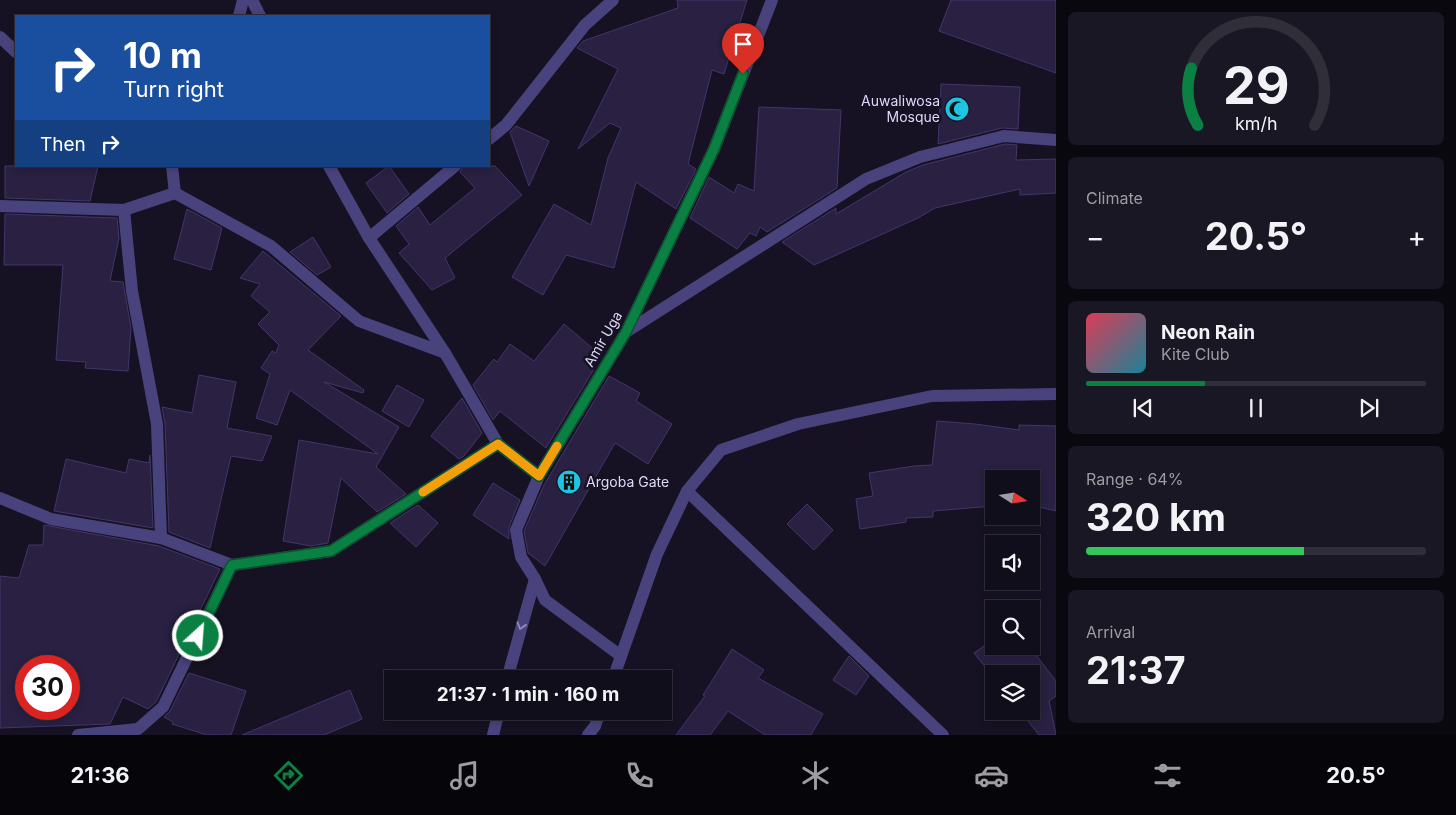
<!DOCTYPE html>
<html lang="en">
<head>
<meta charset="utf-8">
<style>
  body { margin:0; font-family:Inter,sans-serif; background:#191723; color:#f1f3f6; height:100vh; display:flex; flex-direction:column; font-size:19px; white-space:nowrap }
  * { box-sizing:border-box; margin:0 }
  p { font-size:16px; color:#9c9ca2 }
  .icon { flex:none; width:28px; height:28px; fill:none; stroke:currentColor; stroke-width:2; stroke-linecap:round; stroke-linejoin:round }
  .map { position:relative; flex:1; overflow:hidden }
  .side { display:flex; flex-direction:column; gap:12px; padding:12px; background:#09080e; width:400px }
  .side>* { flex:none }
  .guide { position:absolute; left:15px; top:15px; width:475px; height:152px; border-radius:0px; box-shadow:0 2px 8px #0003,0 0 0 1px #302e39; background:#1a4fa0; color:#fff; overflow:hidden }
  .needle { width:32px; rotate:102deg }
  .fabs { position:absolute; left:985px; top:470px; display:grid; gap:10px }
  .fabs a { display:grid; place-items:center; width:55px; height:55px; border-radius:0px; background:#100e1a; box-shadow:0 2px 8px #0003,0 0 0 1px #302e39; font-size:25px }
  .speed { position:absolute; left:15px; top:655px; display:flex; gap:10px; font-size:25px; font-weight:700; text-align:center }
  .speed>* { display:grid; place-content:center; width:65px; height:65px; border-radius:50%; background:#100e1a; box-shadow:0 2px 8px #0003,0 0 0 1px #302e39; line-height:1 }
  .speed .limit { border:8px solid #d22; background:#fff; color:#111 }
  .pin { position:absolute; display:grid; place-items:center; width:42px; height:42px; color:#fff; margin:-51px -21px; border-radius:50% 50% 50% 0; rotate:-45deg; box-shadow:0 0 5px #0007 }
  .pin .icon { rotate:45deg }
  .me { position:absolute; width:55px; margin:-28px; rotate:26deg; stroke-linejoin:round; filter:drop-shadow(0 0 4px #0008) }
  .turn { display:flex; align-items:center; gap:18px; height:105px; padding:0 25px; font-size:22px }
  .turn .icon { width:65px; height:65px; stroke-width:2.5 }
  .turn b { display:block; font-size:35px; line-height:42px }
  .then { display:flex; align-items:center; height:48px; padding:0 25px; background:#0003; gap:10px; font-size:19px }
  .big { font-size:38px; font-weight:700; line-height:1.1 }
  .side .widget { flex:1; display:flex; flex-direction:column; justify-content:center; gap:8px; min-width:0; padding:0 18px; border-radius:8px; background:#191723 }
  .side .dial { align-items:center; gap:0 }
  .dial svg { height:130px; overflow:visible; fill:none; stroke:#302e39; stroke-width:7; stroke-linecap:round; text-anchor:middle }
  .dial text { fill:#f1f3f6; stroke:none }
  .song { display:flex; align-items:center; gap:15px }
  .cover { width:60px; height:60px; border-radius:8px; background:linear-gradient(135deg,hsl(350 70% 55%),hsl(190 70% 35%)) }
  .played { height:5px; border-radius:2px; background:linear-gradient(90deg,#0b8043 35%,#302e39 35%) }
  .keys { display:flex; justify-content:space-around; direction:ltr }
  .heat { display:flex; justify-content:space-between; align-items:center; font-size:28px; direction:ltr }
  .charge { height:8px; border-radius:4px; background:linear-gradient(90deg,#34c759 64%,#302e39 0) }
  .trip { position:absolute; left:384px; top:670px; width:288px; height:50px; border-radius:0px; background:#100e1a; box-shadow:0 2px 8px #0003,0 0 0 1px #302e39; font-weight:700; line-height:50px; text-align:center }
  .tabs { display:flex; height:80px; justify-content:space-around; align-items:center; background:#06060a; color:#9c9ca2 }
  .tabs .icon { width:35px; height:35px }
  .tabs .active { color:#0b8043 }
  .tabs b { font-size:22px; color:#f1f3f6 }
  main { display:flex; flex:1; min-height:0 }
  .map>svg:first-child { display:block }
  .building { fill:#292042; stroke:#42366a; fill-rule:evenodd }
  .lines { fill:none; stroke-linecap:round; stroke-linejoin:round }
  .minor { stroke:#48437c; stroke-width:12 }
  .tertiary { stroke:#48437c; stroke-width:12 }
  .oneway { stroke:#8c86b5 }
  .route-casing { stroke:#07532c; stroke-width:12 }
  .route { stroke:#0b8043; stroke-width:9 }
  .slow { stroke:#f59e0b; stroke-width:9 }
  .labels { text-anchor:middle; stroke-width:5; stroke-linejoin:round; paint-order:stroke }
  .poi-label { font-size:14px; fill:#ded9fa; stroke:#161223; text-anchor:end }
  .street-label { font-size:14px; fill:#ded9fa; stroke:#161223 }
</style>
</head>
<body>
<main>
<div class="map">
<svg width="1056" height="735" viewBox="0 0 1056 735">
  <rect width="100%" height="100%" fill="#161223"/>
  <g class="building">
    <polygon points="677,0 747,0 724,74 712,70 688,164 696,169 676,209 636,182 614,268 566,255 543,295 512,277 554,204 591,225 608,158 621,128 610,123 578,149 618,69 577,48 583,41 678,8"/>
    <polygon points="951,0 1056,0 1056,73 939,31"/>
    <polygon points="941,84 1020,87 1018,129 1002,128 938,144"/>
    <polygon points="759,107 841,110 837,188 767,232 760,227 756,236 750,233 737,249 690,218 709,177 734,193 738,184 754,191"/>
    <polygon points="516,126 549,141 529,186 510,132"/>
    <polygon points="1005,144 1017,145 1016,160 1056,159 1056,193 1020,195 1020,189 935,208 918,218 814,265 782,242 836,208 836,214 906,172 923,165"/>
    <polygon points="5,166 98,166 90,201 5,198"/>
    <polygon points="389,166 409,194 387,213 366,183"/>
    <polygon points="463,166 495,166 522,195 445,258 455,278 432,290 399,253 409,244 396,226 418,207 430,225 475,188 460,172"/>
    <polygon points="187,209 222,228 211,270 174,259"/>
    <polygon points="5,214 117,218 119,238 110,281 123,282 131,328 128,371 85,368 86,362 56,360 63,265 4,265"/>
    <polygon points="313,237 331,267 317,275 290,252"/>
    <polygon points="263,251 341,316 308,350 364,390 363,393 324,382 399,427 376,467 406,494 377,512 341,478 328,543 311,546 283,541 299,440 378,454 290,390 277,425 256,418 270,374 261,368 272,351 276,353 279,345 258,324 270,312 251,296 260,284 240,278"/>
    <polygon points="564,324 598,353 588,365 594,369 546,448 500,411 493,420 473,385 494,359 497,362 510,344 534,361"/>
    <polygon points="199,375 236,382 227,428 272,436 262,461 231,456 210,548 169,532 165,424 162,407 192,413"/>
    <polygon points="609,376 640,393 636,401 672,424 648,464 615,443 545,566 528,553 524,531 544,485"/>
    <polygon points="397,385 424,400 409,427 382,411"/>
    <polygon points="462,398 482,433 464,456 459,459 431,436"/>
    <polygon points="937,421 975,424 1019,430 1019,425 1056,426 1056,511 1031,505 1031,479 994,479 994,506 933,511 933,517 906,518 906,522 860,529 856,499 873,496 869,473 914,466 932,465"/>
    <polygon points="150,455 153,528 54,511 66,459 126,473 129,459 149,463"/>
    <polygon points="493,483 520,500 509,527 509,539 473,515"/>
    <polygon points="807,504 833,530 814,550 787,524"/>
    <polygon points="418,505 438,523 416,547 390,523"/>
    <path d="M44 525 159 546 220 569 156 702 148 709 123 697 110 724 0 728V576L19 578 29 545H43ZM26 666H69V709H26Z"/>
    <polygon points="994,639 994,646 1029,646 1056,681 1056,696 1049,701 1056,735 1039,735 1020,711 1031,711 1031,674 994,674 994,678 974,653"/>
    <polygon points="732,649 764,670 758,678 823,714 811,735 765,735 728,711 710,735 676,735 705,696 703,695"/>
    <polygon points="849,656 869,676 856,695 833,680"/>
    <polygon points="189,673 246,691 231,735 207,735 172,724 173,722 164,717 170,711"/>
    <polygon points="350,690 362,719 324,735 242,735"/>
  </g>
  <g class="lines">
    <g class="minor">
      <polyline points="252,0 260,16"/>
      <polyline points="239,16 243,0"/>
      <polyline points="0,37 16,52"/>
      <polyline points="489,139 506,125 585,25 613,0"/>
      <polyline points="172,166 175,193"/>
      <polyline points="329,166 369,238 445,353 498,444"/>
      <polyline points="0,206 124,210 175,193 271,246 359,321 445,353"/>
      <polyline points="124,210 132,291 157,424 161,538"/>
      <polyline points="369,238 455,166"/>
      <polyline points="626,332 866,179 920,157 1004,136 1056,140"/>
      <polyline points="0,498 51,519 161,538 232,565"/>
      <polyline points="78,735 138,729 163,707 232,565 331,551 498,444 539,476"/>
    </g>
    <g class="tertiary">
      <polyline points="687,491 943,735"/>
      <polyline points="621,656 545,600 535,579 521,557 516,530 539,476 626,332 714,149 772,0"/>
      <polyline points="507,679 535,579"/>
      <polyline points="613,679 657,554 687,491 721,450 798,424 932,396 1056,394"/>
      <polyline points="493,735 499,711"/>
      <polyline points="588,735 595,726 600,711"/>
    </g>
  </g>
  <defs><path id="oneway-chevron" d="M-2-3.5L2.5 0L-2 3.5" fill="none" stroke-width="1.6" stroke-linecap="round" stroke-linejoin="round" transform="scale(1.25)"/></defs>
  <use class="oneway" href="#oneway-chevron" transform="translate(521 626) rotate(107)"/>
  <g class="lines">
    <defs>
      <polyline id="route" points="198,636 232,565 331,551 498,444 539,476 626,332 714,149 743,74"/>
    </defs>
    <use href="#route" class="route-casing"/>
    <use href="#route" class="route"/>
    <polyline class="slow" points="423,492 498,444 539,476 557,446"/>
  </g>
  <defs>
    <symbol id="mosque-disc" viewBox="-11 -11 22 22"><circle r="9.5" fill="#1fc4e0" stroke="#161223"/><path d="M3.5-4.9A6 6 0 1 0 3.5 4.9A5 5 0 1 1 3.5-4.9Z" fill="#111"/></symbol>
    <symbol id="building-disc" viewBox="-11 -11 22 22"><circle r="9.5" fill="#1fc4e0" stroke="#161223"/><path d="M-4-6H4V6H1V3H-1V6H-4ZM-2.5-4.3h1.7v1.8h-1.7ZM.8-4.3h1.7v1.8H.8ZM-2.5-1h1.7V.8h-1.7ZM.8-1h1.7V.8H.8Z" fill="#111"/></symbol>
  </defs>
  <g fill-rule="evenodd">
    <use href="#mosque-disc" x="943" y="95" width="28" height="28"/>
    <use href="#building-disc" x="555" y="468" width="28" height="28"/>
  </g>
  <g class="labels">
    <g class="poi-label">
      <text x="940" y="106">Auwaliwosa<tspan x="940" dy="16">Mosque</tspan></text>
      <text x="586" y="487" text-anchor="start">Argoba Gate</text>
    </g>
    <g class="street-label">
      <text transform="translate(603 339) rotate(-60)" y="5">Amir Uga</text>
    </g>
  </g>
</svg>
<div class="fabs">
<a><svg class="needle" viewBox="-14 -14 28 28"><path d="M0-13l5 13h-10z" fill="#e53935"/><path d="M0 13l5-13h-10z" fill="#9c9ca2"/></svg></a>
<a><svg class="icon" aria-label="sound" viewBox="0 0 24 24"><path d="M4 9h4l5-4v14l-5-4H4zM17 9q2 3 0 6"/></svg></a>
<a><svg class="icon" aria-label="search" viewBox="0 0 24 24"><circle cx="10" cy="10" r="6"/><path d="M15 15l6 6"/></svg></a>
<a><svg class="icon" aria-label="layers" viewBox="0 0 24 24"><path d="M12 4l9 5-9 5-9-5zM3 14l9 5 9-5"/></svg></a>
</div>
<div class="speed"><div class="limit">30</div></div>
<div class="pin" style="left:743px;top:74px;background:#d93025"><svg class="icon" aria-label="arrive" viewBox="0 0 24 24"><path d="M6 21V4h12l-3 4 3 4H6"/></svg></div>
<svg class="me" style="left:198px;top:636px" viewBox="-20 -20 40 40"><circle r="17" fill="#0b8043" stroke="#fff" stroke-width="3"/><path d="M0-11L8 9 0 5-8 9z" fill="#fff"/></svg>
<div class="trip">21:37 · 1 min · 160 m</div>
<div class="guide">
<div class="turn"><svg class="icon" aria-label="right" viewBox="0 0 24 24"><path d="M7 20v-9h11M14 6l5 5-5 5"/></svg><div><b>10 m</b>Turn right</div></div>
<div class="then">Then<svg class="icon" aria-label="right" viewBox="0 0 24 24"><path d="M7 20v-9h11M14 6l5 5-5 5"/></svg></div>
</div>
</div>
<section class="side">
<div class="widget dial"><svg viewBox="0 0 100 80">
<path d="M14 69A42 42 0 1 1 86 69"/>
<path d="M14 69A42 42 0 0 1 10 34" stroke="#0b8043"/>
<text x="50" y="56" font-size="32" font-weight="700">29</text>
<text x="50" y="72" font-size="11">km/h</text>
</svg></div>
<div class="widget"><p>Climate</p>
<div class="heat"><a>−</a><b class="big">20.5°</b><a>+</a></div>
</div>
<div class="widget">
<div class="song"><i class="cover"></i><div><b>Neon Rain</b><p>Kite Club</p></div></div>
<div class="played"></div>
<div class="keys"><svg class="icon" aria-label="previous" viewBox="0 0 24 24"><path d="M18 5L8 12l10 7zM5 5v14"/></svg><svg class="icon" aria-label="pause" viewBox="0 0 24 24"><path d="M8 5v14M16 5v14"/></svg><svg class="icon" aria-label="next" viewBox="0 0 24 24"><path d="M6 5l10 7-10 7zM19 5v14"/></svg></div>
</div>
<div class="widget"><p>Range · 64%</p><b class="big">320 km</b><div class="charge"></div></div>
<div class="widget"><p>Arrival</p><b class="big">21:37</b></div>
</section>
</main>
<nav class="tabs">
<b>21:36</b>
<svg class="icon active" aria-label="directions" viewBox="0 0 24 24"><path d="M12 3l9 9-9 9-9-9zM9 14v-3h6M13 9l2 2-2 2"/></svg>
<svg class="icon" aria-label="music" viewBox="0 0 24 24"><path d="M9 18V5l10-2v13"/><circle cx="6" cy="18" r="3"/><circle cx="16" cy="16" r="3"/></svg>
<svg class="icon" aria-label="phone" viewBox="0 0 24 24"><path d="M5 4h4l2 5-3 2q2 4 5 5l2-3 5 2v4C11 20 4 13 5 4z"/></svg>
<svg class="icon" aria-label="climate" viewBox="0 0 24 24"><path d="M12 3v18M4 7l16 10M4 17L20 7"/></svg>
<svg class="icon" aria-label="car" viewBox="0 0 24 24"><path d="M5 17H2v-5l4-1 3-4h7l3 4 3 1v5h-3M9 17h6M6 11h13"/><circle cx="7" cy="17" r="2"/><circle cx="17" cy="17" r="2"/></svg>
<svg class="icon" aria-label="filters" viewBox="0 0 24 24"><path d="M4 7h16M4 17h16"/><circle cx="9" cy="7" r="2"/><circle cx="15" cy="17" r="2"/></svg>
<b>20.5°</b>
</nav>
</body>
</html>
